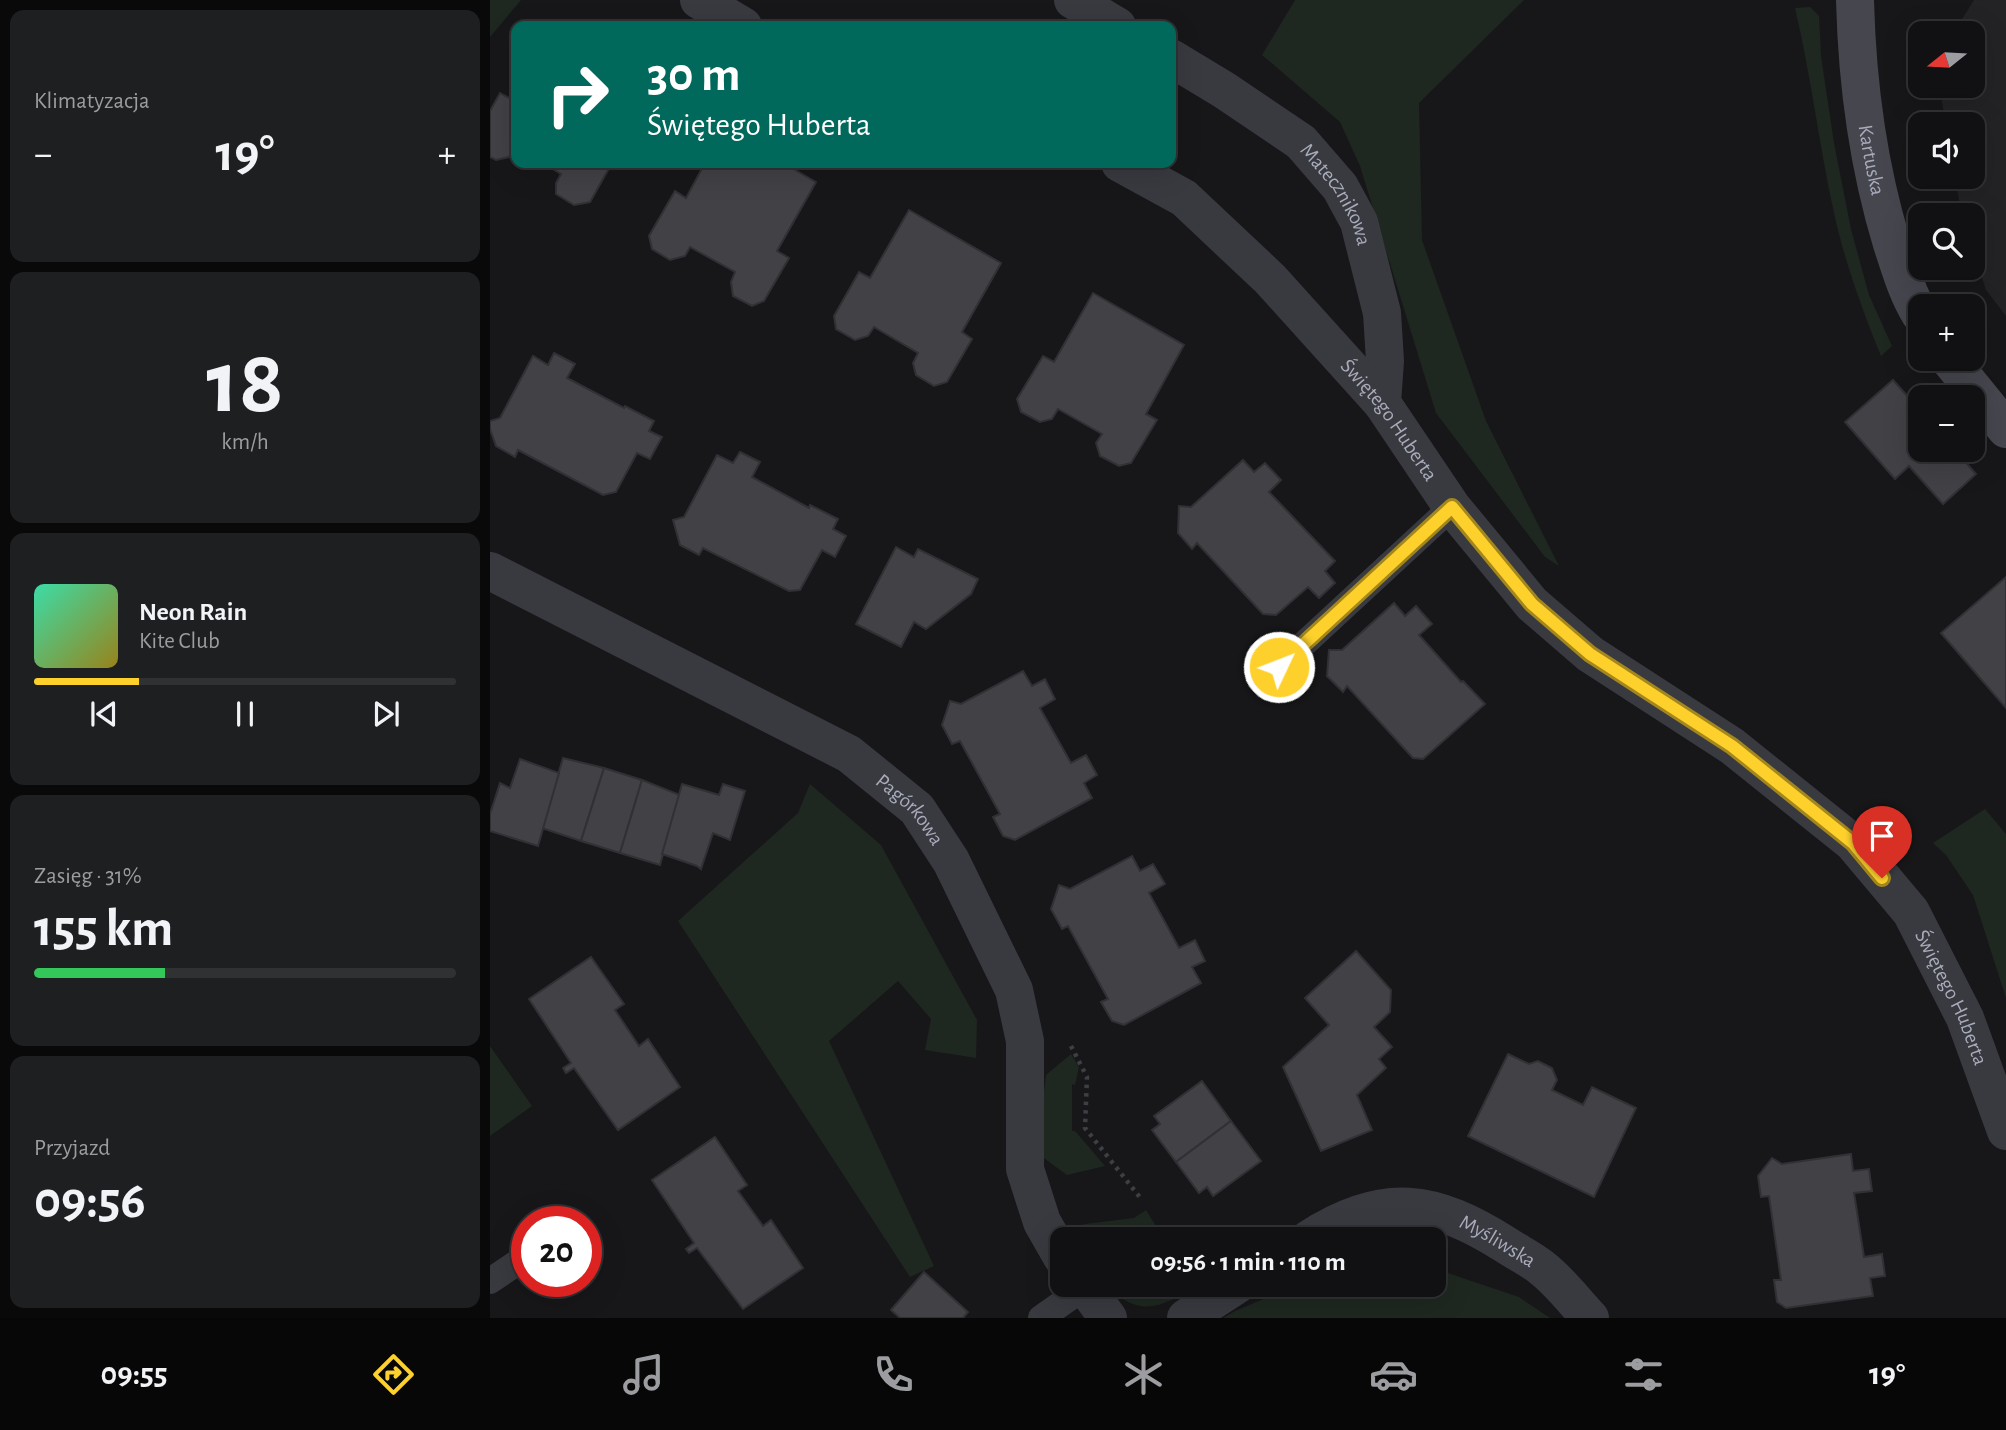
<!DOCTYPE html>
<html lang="pl">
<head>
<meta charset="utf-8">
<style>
  body { margin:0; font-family:"Alegreya Sans",sans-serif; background:#1e1f21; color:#f1f3f6; height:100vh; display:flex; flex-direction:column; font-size:26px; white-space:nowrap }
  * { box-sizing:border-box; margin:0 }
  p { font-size:23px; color:#9c9da0 }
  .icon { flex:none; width:38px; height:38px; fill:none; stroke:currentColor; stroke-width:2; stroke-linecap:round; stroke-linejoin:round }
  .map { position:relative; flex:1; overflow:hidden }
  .drawer { display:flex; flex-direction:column; gap:10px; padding:10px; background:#09090a; width:490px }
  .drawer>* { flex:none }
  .top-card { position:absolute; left:21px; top:21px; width:665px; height:147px; border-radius:14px; box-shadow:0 7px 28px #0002,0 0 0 2px #303133; background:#00695c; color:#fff; overflow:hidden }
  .needle { width:46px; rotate:252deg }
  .controls { position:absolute; left:1418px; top:21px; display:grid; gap:14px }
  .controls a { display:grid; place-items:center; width:77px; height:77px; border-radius:14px; background:#111113; box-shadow:0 7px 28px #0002,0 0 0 2px #303133; font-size:35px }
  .speed { position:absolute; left:21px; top:1206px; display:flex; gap:14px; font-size:35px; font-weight:700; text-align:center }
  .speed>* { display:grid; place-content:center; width:91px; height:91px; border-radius:50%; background:#111113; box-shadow:0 7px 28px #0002,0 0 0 2px #303133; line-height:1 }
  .speed .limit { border:10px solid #d22; background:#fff; color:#111 }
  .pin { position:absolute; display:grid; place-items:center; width:60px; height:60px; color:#fff; margin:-72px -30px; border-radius:50% 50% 50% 0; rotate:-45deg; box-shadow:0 0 7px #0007 }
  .pin .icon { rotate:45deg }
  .me { position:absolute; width:77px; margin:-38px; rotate:47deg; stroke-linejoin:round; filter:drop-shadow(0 0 5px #0008) }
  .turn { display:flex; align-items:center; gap:24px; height:147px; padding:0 21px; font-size:32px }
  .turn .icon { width:91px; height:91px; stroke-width:2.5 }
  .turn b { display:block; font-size:49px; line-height:60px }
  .big { font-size:52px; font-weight:700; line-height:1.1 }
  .drawer .card { flex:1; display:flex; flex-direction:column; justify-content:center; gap:10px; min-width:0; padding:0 24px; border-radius:14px; background:#1e1f21 }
  .drawer .dial { align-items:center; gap:0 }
  .dial b { font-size:91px; line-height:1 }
  .song { display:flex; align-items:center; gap:21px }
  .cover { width:84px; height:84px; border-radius:10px; background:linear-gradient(135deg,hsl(160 70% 55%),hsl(50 70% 35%)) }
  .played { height:7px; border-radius:4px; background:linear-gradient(90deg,#fdd02b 25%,#303133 25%) }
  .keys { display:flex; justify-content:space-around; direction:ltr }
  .heat { display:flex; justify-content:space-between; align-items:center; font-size:38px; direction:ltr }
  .charge { height:10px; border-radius:5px; background:linear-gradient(90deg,#34c759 31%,#303133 0) }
  .trip { position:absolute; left:560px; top:1227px; width:396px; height:70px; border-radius:14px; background:#111113; box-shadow:0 7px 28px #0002,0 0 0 2px #303133; font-weight:700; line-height:70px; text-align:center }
  .tabs { display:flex; height:112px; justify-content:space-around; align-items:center; background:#070708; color:#9c9da0 }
  .tabs .icon { width:49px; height:49px }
  .tabs .active { color:#fdd02b }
  .tabs b { font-size:32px; color:#f1f3f6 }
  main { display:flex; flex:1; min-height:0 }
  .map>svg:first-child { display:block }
  .built { fill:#232326 }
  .green { fill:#1e2720 }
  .building { fill:#414146; stroke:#313035; stroke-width:2 }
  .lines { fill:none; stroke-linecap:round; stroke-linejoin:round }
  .path { stroke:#3d3f45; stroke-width:4.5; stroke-dasharray:3.5 5; stroke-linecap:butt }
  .lane { stroke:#393a40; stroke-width:26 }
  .street { stroke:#393a40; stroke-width:38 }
  .secondary { stroke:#45464e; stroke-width:38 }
  .route-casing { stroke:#a4871c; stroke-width:18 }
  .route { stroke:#fdd02b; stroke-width:12 }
  .labels { text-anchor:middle; stroke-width:5; stroke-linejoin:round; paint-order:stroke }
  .street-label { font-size:21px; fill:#a8abba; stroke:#121214 }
</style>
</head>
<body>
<main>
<section class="drawer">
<div class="card"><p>Klimatyzacja</p>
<div class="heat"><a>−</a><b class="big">19°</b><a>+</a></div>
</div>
<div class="card dial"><b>18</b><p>km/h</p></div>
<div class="card">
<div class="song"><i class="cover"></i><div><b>Neon Rain</b><p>Kite Club</p></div></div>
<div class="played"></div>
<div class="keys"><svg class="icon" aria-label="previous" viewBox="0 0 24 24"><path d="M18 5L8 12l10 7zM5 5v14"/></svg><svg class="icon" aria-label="pause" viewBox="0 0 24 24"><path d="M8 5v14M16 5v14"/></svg><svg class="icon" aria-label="next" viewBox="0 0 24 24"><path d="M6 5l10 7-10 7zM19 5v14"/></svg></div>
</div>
<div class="card"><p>Zasięg · 31%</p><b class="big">155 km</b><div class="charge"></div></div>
<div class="card"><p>Przyjazd</p><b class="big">09:56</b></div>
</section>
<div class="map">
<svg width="1516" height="1318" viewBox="0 0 1516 1318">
  <rect width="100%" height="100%" fill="#171719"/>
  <polygon class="built" points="1484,0 1516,0 1516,316 1496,290 1482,247 1482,215 1472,215 1471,211 1465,177 1482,177 1482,124 1456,124 1449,86 1482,86 1482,33 1445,33 1469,24"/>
  <g class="green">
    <polygon points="0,0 31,0 0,37"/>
    <polygon points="805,0 1034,0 929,103 932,240 996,421 1069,566 1055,557 946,413 870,166 850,122 772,55"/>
    <path d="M1320 7 1329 16 1331 56 1344 143 1361 229 1379 295 1402 346 1391 356C1373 312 1354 260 1344 213 1329 145 1321 76 1305 8Z"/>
    <polygon points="320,784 391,845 487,1020 486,1058 435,1050 441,1019 408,981 339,1041 444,1266 420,1277 188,921 308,813"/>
    <polygon points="1495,809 1516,834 1516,998 1483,895 1456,855 1443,843"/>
    <polygon points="0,1046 42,1106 0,1136"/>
    <polygon points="581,1054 589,1067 585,1085 582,1084 582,1131 585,1131 615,1166 577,1175 551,1156 550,1123 556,1075"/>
    <polygon points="656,1210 674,1239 582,1239 579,1235 587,1226 595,1224 644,1218"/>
    <polygon points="943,1268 1029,1297 1060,1318 733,1318 745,1311 807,1285 943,1284"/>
    <path d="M615 1285H708C669 1309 650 1318 615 1285Z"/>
  </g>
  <g class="building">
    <polygon points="26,90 26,148 19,157 6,160 0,157 0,111 10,93 21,99"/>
    <polygon points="53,163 122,163 100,202 84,205 66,194 66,183 71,174"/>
    <polygon points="215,163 293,163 326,182 287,251 299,258 274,301 262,306 243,296 241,282 245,272 200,247 195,256 180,260 162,249 159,236 185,191 196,198"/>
    <polygon points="419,210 511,263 472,332 482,339 457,382 444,386 426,375 423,363 428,353 384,327 378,336 365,340 346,329 344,316 369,272 380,278"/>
    <polygon points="603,293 694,345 656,414 667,420 641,463 629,466 610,456 606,443 612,434 568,409 562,419 550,422 531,412 527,399 553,356 564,362"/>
    <polygon points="64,353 85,364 77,378 134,408 135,406 164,421 159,431 172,437 160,459 147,453 126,492 113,495 28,450 25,457 6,446 0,429 0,421 10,418 43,356 58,365"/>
    <polygon points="1403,380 1430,410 1430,450 1465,450 1486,474 1453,504 1419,466 1405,479 1355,422"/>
    <polygon points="250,452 270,462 262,477 319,508 320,505 348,519 343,529 356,536 345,557 332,550 310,590 299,591 213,548 209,555 190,545 183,520 194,517 227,455 243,463"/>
    <polygon points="753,460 764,472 775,463 791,480 779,492 845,561 835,571 845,583 829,598 818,587 786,615 773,614 707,543 702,549 688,533 689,506 701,507"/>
    <polygon points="406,547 424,557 428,549 488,579 481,594 436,629 424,622 411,647 366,624"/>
    <polygon points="1516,577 1516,708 1451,633"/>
    <polygon points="904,603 915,616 926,606 942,624 929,635 971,682 973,681 995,704 933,759 923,758 857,686 853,692 837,676 839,650 852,650"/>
    <polygon points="533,671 542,686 555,679 565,699 550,708 581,763 596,755 607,775 594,783 602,798 525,840 513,836 503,817 510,814 470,741 462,744 452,725 460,701 471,704"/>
    <polygon points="73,758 114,768 91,841 52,828"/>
    <polygon points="30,759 69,773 48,846 0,831 0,814 10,783 20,788"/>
    <polygon points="114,768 152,780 130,853 91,841"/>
    <polygon points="152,780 190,795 170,865 130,853"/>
    <polygon points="192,784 229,795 233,784 255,791 240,840 223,833 211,869 207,866 172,854"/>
    <polygon points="642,856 650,871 663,864 675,884 659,893 689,948 705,940 715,961 702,967 711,983 634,1025 622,1021 611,1002 618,999 578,926 572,929 561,909 569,885 580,889"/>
    <polygon points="866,951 901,990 900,1012 884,1027 902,1047 889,1059 896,1068 867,1095 882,1130 831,1151 793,1067 839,1025 815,998"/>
    <polygon points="101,957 134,1004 125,1010 149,1046 158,1039 190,1087 128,1130 84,1068 76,1073 73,1068 81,1063 39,999"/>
    <polygon points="1018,1054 1039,1064 1048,1061 1062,1068 1067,1080 1062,1090 1093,1105 1102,1087 1146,1108 1104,1197 978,1136"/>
    <polygon points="712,1081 741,1121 686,1162 662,1130 670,1124 664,1116"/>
    <polygon points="741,1121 771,1161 723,1196 717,1187 709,1193 686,1162"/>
    <polygon points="225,1137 257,1185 248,1191 273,1226 281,1220 313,1268 253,1309 207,1248 199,1253 196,1249 204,1243 162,1180"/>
    <polygon points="1361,1154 1363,1171 1379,1169 1382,1191 1364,1193 1374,1257 1392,1254 1395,1276 1380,1278 1383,1296 1296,1308 1287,1302 1284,1280 1291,1280 1279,1196 1271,1197 1268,1176 1282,1158 1292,1164"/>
    <polygon points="434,1272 478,1312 473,1318 410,1318 401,1310"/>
  </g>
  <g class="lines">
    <polyline class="path" points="581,1046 597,1077 595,1128 652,1200"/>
    <g class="lane">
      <polyline points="789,667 962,507"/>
      <polyline points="0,1281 37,1256"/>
      <polyline points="551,1318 595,1287"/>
    </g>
    <g class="street">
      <polyline points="209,0 253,26"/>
      <polyline points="583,0 627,26"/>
      <path id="s1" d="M681 58 734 90 811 142 850 187 869 222 892 313 895 361 892 403"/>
      <path id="s2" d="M630 163 694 198 780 279 892 403 962 507 1042 604 1100 654 1242 746 1363 843 1421 912 1475 1018 1516 1131"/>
      <path id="s3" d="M0 571 359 754 427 809 461 861 524 990 535 1041V1169L552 1222 572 1257"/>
      <path id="s4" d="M819 1239C893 1191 944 1199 1016 1245 1028 1253 1041 1259 1052 1268 1070 1282 1085 1302 1100 1318"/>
      <polyline points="593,1284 618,1318"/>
      <polyline points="696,1318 748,1284"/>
    </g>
    <g class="secondary">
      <path id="s5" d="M1365 0C1367 82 1378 165 1402 244 1410 268 1417 293 1430 314"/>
      <polyline points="1459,359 1516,429"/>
    </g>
  </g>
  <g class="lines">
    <defs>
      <polyline id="route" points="789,667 962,507 1042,604 1100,654 1242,746 1363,843 1392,878"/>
    </defs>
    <use href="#route" class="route-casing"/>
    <use href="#route" class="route"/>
  </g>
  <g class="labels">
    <g class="street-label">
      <text dy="7" stroke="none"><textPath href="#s5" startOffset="161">Kartuska</textPath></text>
      <text dy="7" stroke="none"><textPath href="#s1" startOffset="219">Matecznikowa</textPath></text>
      <text dy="7" stroke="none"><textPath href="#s2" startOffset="376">Świętego Huberta</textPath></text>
      <text dy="7" stroke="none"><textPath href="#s3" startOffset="486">Pagórkowa</textPath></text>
      <text dy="7" stroke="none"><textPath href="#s2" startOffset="1195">Świętego Huberta</textPath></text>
      <text dy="7" stroke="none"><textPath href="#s4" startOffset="203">Myśliwska</textPath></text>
    </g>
  </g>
</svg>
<div class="controls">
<a><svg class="needle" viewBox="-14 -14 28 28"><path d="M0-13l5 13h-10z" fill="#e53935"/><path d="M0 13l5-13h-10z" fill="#9c9da0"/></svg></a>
<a><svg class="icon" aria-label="sound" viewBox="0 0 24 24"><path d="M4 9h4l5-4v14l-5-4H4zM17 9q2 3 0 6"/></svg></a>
<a><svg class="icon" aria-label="search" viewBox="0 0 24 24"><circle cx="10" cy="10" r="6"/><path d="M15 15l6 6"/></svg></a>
<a>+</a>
<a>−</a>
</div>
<div class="speed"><div class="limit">20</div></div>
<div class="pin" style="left:1392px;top:878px;background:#d93025"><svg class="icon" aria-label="arrive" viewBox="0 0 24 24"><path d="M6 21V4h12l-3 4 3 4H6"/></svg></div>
<svg class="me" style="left:789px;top:667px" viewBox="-20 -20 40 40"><circle r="17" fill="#fdd02b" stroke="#fff" stroke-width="3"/><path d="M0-11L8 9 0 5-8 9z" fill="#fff"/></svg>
<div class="trip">09:56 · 1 min · 110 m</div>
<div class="top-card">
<div class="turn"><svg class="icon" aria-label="right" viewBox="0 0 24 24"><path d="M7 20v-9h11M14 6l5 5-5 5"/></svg><div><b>30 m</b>Świętego Huberta</div></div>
</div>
</div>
</main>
<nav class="tabs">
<b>09:55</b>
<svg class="icon active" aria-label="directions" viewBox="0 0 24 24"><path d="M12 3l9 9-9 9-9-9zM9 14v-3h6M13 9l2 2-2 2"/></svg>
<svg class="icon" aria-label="music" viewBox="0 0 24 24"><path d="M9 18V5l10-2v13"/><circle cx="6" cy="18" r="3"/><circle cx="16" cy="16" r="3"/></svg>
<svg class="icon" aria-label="phone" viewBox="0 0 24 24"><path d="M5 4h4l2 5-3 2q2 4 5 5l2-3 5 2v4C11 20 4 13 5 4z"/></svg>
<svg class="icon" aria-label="climate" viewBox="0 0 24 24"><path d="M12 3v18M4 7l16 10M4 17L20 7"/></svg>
<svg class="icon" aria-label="car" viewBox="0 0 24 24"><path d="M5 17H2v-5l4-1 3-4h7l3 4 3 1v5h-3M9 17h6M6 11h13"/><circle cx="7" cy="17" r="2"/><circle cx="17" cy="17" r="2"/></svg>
<svg class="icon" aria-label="filters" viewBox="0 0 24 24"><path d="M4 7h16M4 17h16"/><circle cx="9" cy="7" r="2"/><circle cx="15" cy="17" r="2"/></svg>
<b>19°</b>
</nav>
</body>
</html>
